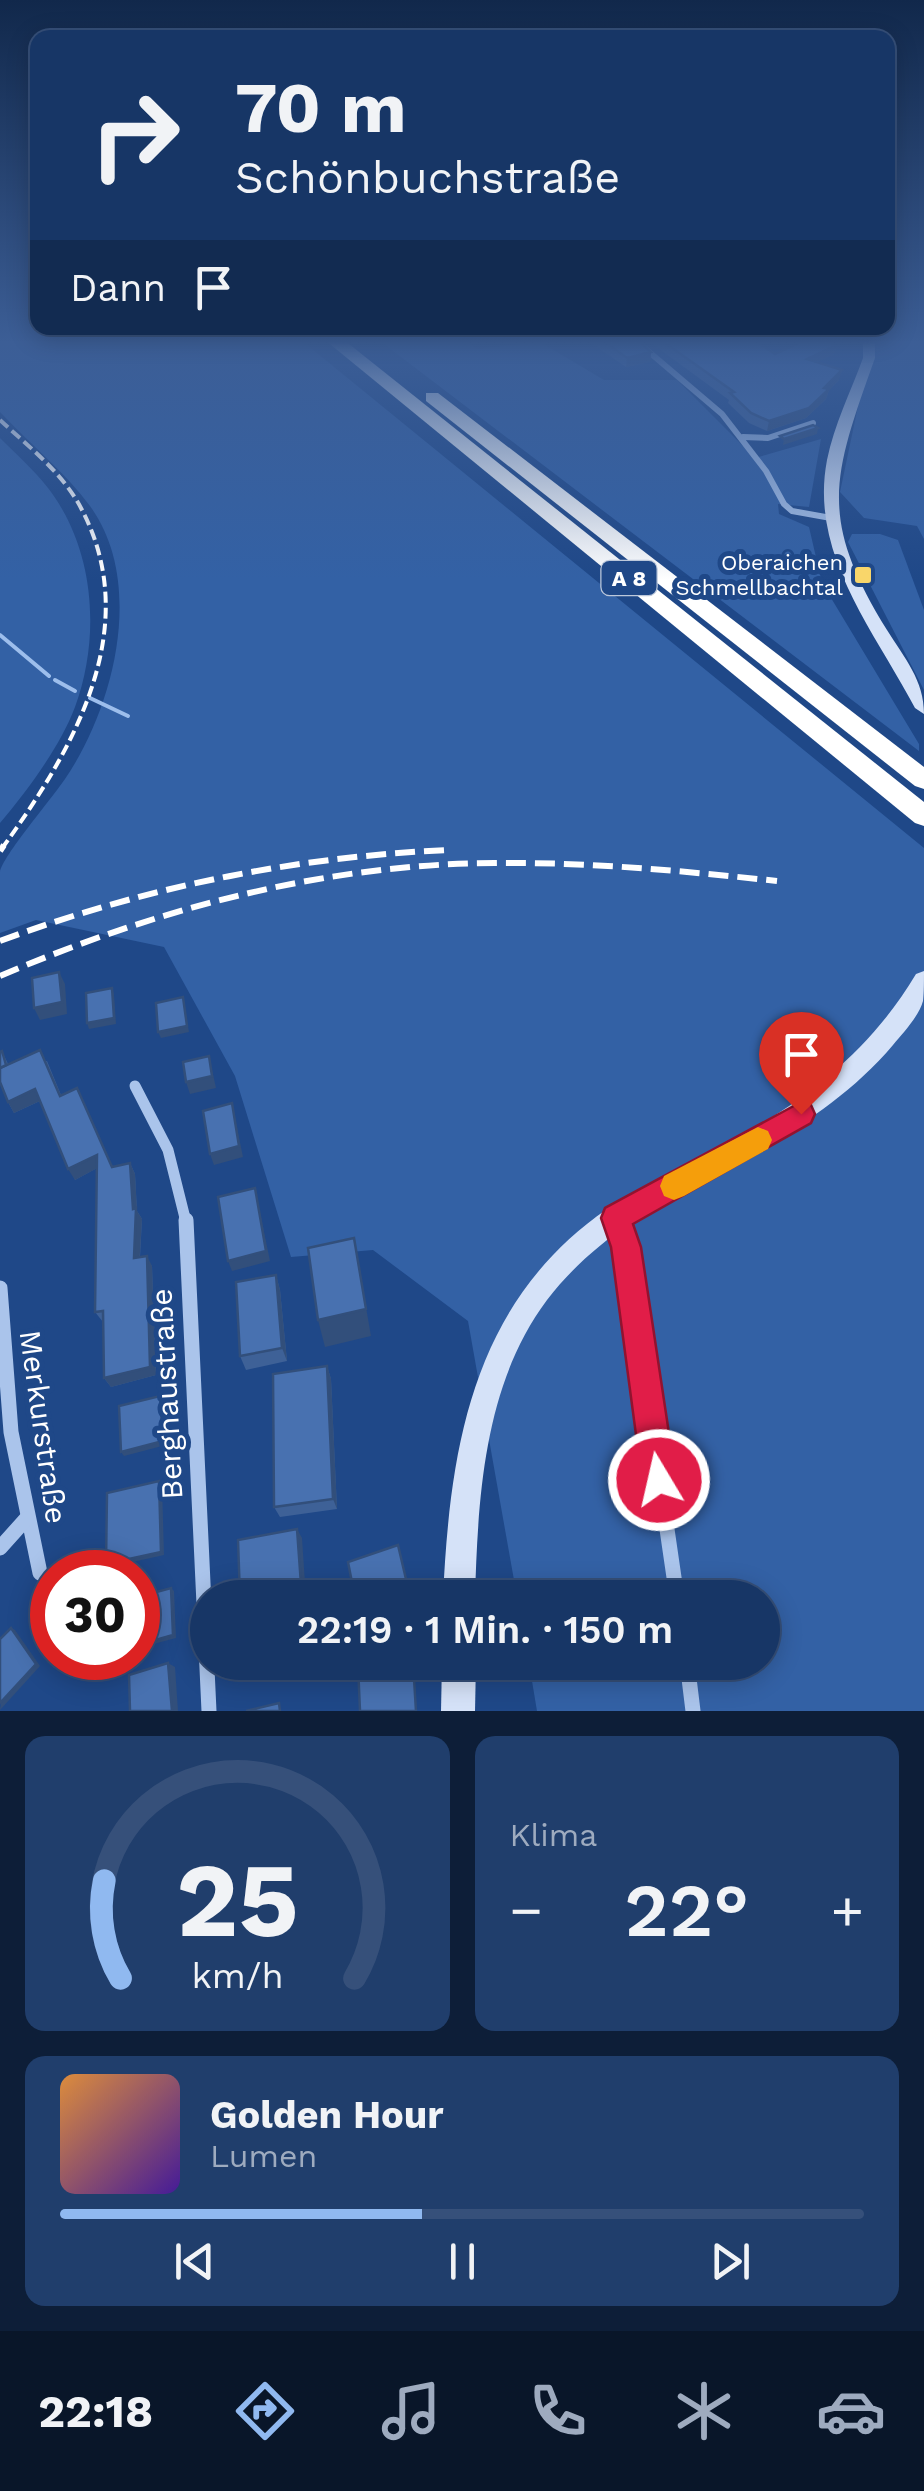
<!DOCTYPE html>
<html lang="de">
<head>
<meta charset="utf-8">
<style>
  body { margin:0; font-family:"Work Sans",sans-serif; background:#203e6c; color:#f1f3f6; height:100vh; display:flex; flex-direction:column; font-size:38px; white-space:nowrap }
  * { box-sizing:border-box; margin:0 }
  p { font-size:32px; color:#9eabbf }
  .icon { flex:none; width:55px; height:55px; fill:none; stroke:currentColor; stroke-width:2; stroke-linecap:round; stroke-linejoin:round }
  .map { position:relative; height:1711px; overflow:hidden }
  .sheet { display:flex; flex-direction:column; gap:25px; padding:25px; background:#0d1e38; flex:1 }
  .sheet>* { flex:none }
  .hud { position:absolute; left:30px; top:30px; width:865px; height:305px; border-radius:20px; box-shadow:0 5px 25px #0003,0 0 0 2px #36507a; background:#173666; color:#f1f3f6; overflow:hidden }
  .speed { position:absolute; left:30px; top:1550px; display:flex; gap:20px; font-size:50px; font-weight:700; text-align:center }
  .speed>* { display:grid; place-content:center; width:130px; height:130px; border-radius:50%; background:#173666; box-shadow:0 5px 25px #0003,0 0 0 2px #36507a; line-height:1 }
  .speed .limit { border:15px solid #d22; background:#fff; color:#111 }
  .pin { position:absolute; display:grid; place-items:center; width:85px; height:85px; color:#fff; margin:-102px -42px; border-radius:50% 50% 50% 0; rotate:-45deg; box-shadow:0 0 10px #0007 }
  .pin .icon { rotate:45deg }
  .me { position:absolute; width:110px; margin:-55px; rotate:351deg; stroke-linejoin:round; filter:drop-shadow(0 0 8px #0008) }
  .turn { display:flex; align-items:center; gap:35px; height:210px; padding:0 40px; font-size:45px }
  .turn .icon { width:130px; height:130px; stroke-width:2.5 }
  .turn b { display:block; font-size:70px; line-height:85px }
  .then { display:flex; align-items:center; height:95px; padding:0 40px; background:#0003; gap:20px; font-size:38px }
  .big { font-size:75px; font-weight:600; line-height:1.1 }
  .sheet .card { flex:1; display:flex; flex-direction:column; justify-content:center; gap:15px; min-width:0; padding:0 35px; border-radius:20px; background:#203e6c }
  .sheet .dial { align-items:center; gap:0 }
  .dial svg { height:260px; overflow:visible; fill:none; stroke:#36507a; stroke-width:7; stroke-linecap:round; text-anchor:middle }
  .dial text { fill:#f1f3f6; stroke:none }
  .song { display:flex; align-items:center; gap:30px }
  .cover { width:120px; height:120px; border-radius:15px; background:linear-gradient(135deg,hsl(30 70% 55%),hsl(260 70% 35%)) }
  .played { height:10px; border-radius:5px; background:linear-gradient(90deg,#90b9f0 45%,#36507a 45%) }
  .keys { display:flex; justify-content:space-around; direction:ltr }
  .heat { display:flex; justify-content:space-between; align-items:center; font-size:55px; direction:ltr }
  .sheet .tiles { flex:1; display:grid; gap:25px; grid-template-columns:1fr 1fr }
  .card:last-child { grid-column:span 2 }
  .trip { position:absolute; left:190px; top:1580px; width:590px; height:100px; border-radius:50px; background:#173666; box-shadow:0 5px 25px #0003,0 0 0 2px #36507a; font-weight:600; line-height:100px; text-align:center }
  .dock { display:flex; height:160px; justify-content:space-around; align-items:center; background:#091629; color:#9eabbf }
  .dock .icon { width:70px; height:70px }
  .dock .current { color:#90b9f0 }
  .dock b { font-size:45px; color:#f1f3f6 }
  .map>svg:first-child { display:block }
  .green { fill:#3361a5 }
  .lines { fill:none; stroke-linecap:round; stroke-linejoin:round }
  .stream { stroke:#9dbeec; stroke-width:4 }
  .minor-far2 { stroke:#aac4eb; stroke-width:6 }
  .minor-far1 { stroke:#aac4eb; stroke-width:11 }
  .minor { stroke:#aac4eb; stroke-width:15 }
  .secondary { fill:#d5e2f8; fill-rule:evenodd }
  .motorway { fill:#fff; fill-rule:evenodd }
  .rail-far1 { stroke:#fff; stroke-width:4; stroke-dasharray:11 5; stroke-linecap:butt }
  .rail { stroke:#fff; stroke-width:6; stroke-dasharray:20 9; stroke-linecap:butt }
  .wall { fill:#3e6197 }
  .shaded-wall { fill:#324f7b }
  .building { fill:#4871b0; stroke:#324f7b; stroke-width:2.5 }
  .route { fill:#e11d48; stroke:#92132f; stroke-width:2.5 }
  .slow { fill:#f59e0b }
  .poi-dot { fill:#f9d66a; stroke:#1f4888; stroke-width:4 }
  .labels { text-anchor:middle; stroke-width:10; stroke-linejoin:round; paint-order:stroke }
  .far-poi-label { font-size:22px; fill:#fff; stroke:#1f4888; text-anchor:end }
  .shield { fill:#1f4888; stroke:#bcc8db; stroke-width:2.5 }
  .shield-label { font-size:22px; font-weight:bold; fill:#fff }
  .near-street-label { font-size:30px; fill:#fff; stroke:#1f4888 }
</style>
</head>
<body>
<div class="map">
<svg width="924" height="1711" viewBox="0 0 924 1711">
  <rect width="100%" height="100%" fill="#1f4888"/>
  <g class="green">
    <path d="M0 340H301L924 848V1711H537L529 1663 762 1662V1598L517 1597 468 1321 373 1250 291 1257 235 1076 164 947 36 920 0 933C0 914 0 892 0 872 2 857 53 797 65 779 114 707 146 583 90 506 65 472 29 443 0 412Z"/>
    <polygon points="464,340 477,349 540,342 604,380 677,380 755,458 821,439 809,507 778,504 779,514 809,527 822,583 919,744 919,751 380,341"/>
    <polygon points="872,340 924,340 924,539 917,526 864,518 840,492"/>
    <path d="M0 438C16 454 34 470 48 488 95 549 101 636 75 707 60 747 27 791 0 823Z"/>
    <polygon points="852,534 880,534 898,540 924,610 924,690 848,542"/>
  </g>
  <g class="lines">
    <g class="stream">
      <polyline points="0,635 49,676"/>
      <polyline points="55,680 75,691"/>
      <polyline points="90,698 128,716"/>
    </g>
    <g class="minor-far2">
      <polyline points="635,340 722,414 766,471 784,504 792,511 831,518"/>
      <polyline points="743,437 768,438 813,423"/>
    </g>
    <polyline class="minor-far1" points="135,1086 168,1150 186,1222"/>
    <g class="minor">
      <polyline points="186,1220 209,1711"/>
      <polyline points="616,1220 626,1247 677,1598"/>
      <polyline points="0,1288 11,1432 40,1573"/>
      <polyline points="0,1548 26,1519"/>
      <polyline points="687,1662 693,1711"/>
    </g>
    <g class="secondary">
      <path d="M863 340H875V358C833 476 817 517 887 630 905 659 924 680 924 714L915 708C874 630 809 554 827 460 834 425 851 391 863 358Z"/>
      <path d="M924 971C924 980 924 993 923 1001 919 1016 903 1033 893 1045 822 1129 721 1166 631 1223 599 1244 570 1270 547 1300 484 1384 478 1496 475 1598H443C450 1445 473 1302 607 1209 641 1187 678 1170 714 1151 797 1107 868 1055 916 974Z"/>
      <polygon points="442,1662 476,1662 475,1711 441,1711"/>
    </g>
    <g class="motorway">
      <polygon points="325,340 344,340 924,802 924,826 915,823"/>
      <polygon points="426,393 438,393 924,767 924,789 915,786 426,401"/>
    </g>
    <path class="rail-far1" d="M0 420C29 447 64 474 82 510 144 629 73 750 3 847"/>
    <g class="rail">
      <polyline points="0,851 4,845"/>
      <path d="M0 941C146 887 293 857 448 850"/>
      <path d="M0 976C157 909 323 864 495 863 590 862 683 871 777 881"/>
    </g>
  </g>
  <g class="wall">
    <polygon points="591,340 638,340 651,352 650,362 626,367 591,343"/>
    <polygon points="647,340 756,340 754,341 775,354 805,340 836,340 833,343 837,345 834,354 817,362 839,380 829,390 826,399 806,418 767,431 749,423 728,403 729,400"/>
    <polygon points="2,1051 8,1064 47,1061 61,1095 112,1167 130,1163 135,1174 137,1211 142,1219 140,1257 152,1266 156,1375 111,1387 104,1378 103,1322 95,1312 97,1168 75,1180 40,1101 14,1113 8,1102"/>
    <polygon points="276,1275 280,1290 287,1361 246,1370 240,1356"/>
    <polygon points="327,1366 331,1379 337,1509 280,1517 274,1507"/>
  </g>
  <g class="shaded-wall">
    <polygon points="830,340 836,340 829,348 837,345 834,354 805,368 807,359"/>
    <polygon points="651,352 650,362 626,367 627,358"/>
    <polygon points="842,370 839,380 829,390 826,399 806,418 767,431 769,421 824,388"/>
    <polygon points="818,428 817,434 783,445 784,439"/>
    <polygon points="59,972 65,984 67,1014 40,1020 34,1008"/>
    <polygon points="112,988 114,995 116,1024 89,1029 87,1023"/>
    <polygon points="183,997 189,1032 161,1038 158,1032"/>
    <polygon points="209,1056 216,1088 190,1094 186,1082"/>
    <polygon points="35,1089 42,1100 14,1113 8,1102"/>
    <polygon points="232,1103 243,1157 214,1165 210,1154"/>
    <polygon points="97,1155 103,1165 75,1180 68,1169"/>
    <polygon points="130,1163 135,1174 137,1211 142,1219 139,1268 134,1258"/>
    <polygon points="255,1188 270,1261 232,1271 228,1261"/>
    <polygon points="147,1256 152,1266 156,1375 111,1387 104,1378"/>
    <polygon points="359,1267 371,1336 325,1347 318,1320"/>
    <polygon points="276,1275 280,1290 287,1361 282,1348"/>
    <polygon points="327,1366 331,1379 337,1509 333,1499"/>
    <polygon points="160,1396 163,1400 166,1445 124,1456 121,1452"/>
    <polygon points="159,1481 162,1485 164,1555 110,1567 106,1564"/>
    <polygon points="297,1529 302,1538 306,1598 302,1598"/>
    <polygon points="171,1588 174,1591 176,1638 138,1648 138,1645"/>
    <polygon points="409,1592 410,1597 393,1598"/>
    <polygon points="11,1628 15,1630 40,1666 0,1710"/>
    <polygon points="168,1663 175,1667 178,1711 172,1711"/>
  </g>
  <g class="building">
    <polygon points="602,340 638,340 651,352 627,358"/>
    <polygon points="661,340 754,340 775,354 805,340 830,340 829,342 837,345 807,359 842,370 824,388 829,389 809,408 769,421 751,413 730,393 734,392"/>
    <polygon points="813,425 818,428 784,439 780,436"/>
    <polygon points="59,972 62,1002 34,1008 32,978"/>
    <polygon points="112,988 114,1018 87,1023 86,993"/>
    <polygon points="183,997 187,1026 158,1032 156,1003"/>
    <polygon points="40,1050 60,1096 77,1088 112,1167 130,1163 133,1209 136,1208 134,1258 147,1256 150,1367 104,1378 103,1311 95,1312 97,1155 68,1169 35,1089 8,1102 0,1082 0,1068"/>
    <polygon points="2,1051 6,1065 0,1068 0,1052"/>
    <polygon points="209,1056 212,1076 186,1082 183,1062"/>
    <polygon points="232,1103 239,1146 210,1154 203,1111"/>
    <polygon points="255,1188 266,1251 228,1261 218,1197"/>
    <polygon points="354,1238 366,1309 318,1320 308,1248"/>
    <polygon points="276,1275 282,1348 240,1356 236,1282"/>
    <polygon points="327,1366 333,1499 274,1507 273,1374"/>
    <polygon points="160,1396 163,1441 121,1452 119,1406"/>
    <polygon points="159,1481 161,1552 106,1564 107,1493"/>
    <polygon points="297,1529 302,1598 240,1598 238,1540"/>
    <polygon points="398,1545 409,1592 393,1598 355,1598 348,1562"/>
    <polygon points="171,1588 173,1635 138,1645 138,1597"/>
    <polygon points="11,1628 36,1664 0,1703 0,1639"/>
    <polygon points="382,1662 413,1662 416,1711 360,1711 358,1666"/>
    <polygon points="168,1663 172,1711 130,1711 129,1675"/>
    <polygon points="279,1703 280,1711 246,1711"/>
  </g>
  <linearGradient id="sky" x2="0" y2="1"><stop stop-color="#11284b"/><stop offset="0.59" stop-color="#3c5e96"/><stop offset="1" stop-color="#3c5e96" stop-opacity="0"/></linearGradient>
  <rect width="924" height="580" fill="url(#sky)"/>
  <polygon class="route" points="801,1102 811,1105 815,1114 811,1123 633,1224 641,1247 676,1480 671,1492 659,1497 647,1492 642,1480 611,1247 601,1218 605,1208"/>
  <polygon class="slow" points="758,1127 768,1131 772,1140 768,1149 684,1196 674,1200 664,1196 660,1186 664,1176"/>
  <rect class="poi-dot" x="853" y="565" width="20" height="20" rx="5"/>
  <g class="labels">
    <g class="far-poi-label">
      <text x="843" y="570">Oberaichen<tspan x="843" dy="25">Schmellbachtal</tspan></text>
    </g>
    <rect class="shield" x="601.5" y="561" width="55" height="34" rx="8"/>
    <g class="shield-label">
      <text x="629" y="586">A 8</text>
    </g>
    <g class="near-street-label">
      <text transform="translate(167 1394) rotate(-93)" y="10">Berghaustraße</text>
      <text transform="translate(43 1427) rotate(82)" y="10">Merkurstraße</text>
    </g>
  </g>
</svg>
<div class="speed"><div class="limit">30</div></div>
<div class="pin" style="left:801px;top:1114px;background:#d93025"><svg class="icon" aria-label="arrive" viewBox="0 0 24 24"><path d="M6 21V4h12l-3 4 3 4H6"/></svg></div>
<svg class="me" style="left:659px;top:1480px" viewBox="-20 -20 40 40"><circle r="17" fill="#e11d48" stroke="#fff" stroke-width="3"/><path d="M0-11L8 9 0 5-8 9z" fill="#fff"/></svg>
<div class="trip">22:19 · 1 Min. · 150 m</div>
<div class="hud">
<div class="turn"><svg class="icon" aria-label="right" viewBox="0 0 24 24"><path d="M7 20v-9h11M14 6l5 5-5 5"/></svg><div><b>70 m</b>Schönbuchstraße</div></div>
<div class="then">Dann<svg class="icon" aria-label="arrive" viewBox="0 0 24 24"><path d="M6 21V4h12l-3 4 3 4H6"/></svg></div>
</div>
</div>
<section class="sheet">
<div class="tiles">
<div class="card dial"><svg viewBox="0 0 100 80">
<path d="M14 69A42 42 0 1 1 86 69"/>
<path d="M14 69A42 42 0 0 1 9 39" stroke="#90b9f0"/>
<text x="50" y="56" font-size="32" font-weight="700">25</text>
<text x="50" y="72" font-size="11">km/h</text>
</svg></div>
<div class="card"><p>Klima</p>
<div class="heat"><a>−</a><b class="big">22°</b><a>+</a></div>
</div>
<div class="card">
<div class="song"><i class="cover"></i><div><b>Golden Hour</b><p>Lumen</p></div></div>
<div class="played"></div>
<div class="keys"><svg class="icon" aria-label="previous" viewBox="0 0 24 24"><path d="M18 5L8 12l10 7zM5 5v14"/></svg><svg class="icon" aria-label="pause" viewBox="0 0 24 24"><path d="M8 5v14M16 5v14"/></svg><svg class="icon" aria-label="next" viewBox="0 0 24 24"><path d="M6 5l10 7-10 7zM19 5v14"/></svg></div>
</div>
</div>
</section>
<nav class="dock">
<b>22:18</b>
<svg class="icon current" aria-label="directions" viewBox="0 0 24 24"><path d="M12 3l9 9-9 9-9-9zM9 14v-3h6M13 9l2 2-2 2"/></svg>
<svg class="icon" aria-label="music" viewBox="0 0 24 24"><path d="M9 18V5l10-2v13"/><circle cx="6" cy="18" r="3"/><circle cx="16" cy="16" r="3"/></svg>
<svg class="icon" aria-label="phone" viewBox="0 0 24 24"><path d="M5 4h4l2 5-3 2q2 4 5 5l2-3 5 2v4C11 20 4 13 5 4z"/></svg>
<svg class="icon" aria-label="climate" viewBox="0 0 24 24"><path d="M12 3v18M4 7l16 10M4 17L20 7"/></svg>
<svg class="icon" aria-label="car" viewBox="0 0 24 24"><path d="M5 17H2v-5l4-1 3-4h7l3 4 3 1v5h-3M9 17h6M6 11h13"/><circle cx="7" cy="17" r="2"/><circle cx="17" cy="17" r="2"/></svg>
</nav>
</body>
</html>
